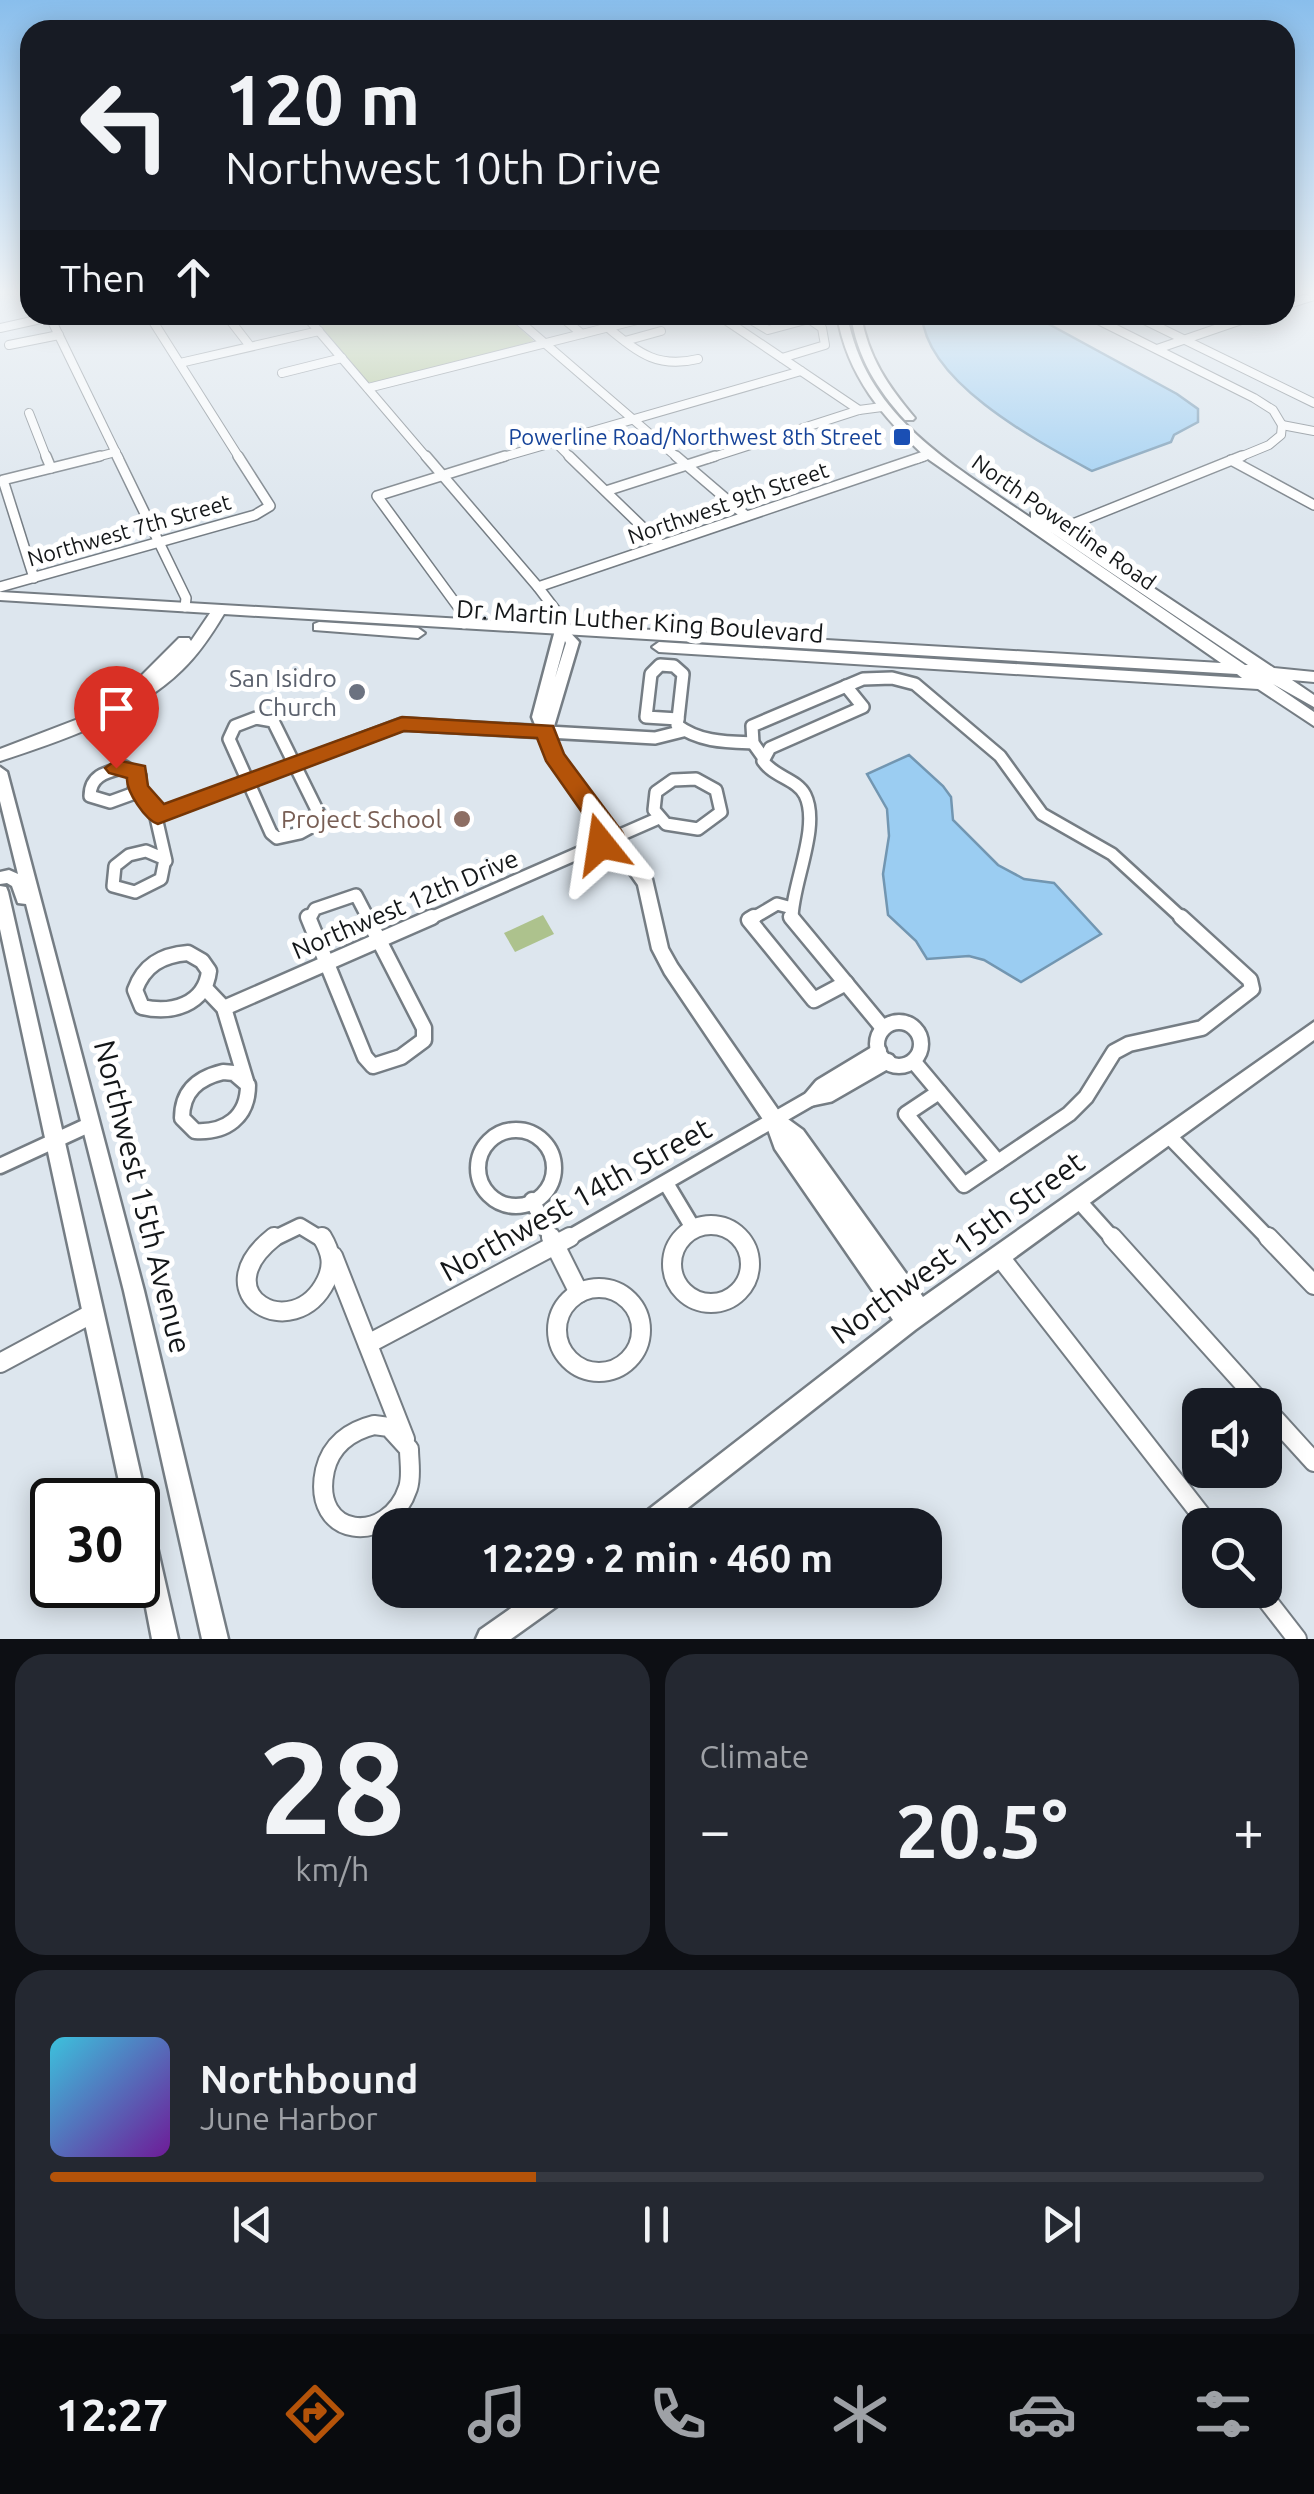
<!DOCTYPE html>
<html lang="en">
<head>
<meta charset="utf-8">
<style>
  body { margin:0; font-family:Ubuntu,sans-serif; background:#242831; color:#f1f3f6; height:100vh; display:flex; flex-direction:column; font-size:38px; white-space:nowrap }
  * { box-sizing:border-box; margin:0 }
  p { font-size:32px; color:#9ea1a6 }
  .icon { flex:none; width:55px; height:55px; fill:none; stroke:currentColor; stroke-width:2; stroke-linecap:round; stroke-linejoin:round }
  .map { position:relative; height:1639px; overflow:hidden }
  .details { display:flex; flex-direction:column; gap:15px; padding:15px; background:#0d0f14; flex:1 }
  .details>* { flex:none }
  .hud { position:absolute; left:20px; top:20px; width:1275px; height:305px; border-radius:30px; box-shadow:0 5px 25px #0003; background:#171b24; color:#f1f3f6; overflow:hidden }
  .buttons { position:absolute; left:1182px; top:1388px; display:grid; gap:20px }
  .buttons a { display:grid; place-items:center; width:100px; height:100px; border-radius:20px; background:#171b24; box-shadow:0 5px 25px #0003; font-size:50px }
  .speed { position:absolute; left:30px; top:1478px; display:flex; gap:20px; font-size:50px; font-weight:700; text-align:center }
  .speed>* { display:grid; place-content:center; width:130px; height:130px; border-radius:50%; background:#171b24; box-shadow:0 5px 25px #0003; line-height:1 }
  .speed .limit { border:5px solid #111; border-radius:15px; background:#fff; color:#111 }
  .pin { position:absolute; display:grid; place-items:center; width:85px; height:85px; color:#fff; margin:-102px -42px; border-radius:50% 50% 50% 0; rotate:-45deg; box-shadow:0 0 10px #0007 }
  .pin .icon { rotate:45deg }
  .me { position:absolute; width:110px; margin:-55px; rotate:345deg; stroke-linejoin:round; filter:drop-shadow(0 0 8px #0008) }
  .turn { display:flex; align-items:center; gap:35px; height:210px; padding:0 40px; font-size:45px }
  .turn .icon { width:130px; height:130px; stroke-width:2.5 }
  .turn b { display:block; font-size:70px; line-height:85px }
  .then { display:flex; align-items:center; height:95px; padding:0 40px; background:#0003; gap:20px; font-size:38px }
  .big { font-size:75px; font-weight:700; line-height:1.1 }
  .details .card { flex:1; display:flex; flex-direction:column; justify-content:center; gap:15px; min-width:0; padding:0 35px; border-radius:30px; background:#242831 }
  .details .dial { align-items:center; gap:0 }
  .dial b { font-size:130px; line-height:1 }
  .song { display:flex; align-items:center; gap:30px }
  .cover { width:120px; height:120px; border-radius:15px; background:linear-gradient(135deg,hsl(190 70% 55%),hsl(280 70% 35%)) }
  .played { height:10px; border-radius:5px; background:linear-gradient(90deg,#b45309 40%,#363941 40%) }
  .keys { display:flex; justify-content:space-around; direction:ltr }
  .heat { display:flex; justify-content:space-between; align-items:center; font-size:55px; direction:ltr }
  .details .tiles { flex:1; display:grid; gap:15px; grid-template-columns:1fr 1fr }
  .card:last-child { grid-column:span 2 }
  .trip { position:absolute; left:372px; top:1508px; width:570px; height:100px; border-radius:30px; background:#171b24; box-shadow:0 5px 25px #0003; font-weight:700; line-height:100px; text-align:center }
  .menu { display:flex; height:160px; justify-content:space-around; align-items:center; background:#090b0e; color:#9ea1a6 }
  .menu .icon { width:70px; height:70px }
  .menu .on { color:#b45309 }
  .menu b { font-size:45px; color:#f1f3f6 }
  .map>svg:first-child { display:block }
  .green { fill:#adc28d }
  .water { fill:#9bcdf2; stroke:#7296b1; stroke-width:2.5 }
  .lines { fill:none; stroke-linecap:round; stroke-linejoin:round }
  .minor-far4-casing { stroke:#757d84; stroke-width:10 }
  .minor-far3-casing { stroke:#757d84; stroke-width:12 }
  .minor-far2-casing { stroke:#757d84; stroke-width:16 }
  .minor-far1-casing { stroke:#757d84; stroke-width:19 }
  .minor-casing { stroke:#757d84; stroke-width:22 }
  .tertiary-casing { stroke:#757d84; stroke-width:5 }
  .secondary-casing { stroke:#757d84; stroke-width:4 }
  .minor-far4 { stroke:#fff; stroke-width:8 }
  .minor-far3 { stroke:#fff; stroke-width:9 }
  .minor-far2 { stroke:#fff; stroke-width:11 }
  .minor-far1 { stroke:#fff; stroke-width:14 }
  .minor { stroke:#fff; stroke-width:18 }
  .tertiary { fill:#fff; fill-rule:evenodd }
  .secondary { fill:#fff; fill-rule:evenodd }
  .route { fill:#b45309; stroke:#753606; stroke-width:2.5 }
  .transit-dot { fill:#1a4fb4; stroke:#fff; stroke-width:4 }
  .worship-dot { fill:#6b7280; stroke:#fff; stroke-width:4 }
  .education-dot { fill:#8d6e63; stroke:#fff; stroke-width:4 }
  .labels { text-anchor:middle; stroke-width:10; stroke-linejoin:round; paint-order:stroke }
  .far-transit-label { font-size:22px; fill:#164399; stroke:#fff; text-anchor:end }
  .far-street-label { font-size:22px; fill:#141719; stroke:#fff }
  .street-label { font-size:25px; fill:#141719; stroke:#fff }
  .worship-label { font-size:25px; fill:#5b616d; stroke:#fff; text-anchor:end }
  .education-label { font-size:25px; fill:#785e54; stroke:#fff; text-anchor:end }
  .near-street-label { font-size:30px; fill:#141719; stroke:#fff }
</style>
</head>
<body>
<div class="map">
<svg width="1314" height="1639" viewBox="0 0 1314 1639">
  <rect width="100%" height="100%" fill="#dde6ee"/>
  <g class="green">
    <polygon points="328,315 505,315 534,341 379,383 367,382 315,320"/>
    <polygon points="543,915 554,934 515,952 504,933"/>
  </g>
  <g class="water">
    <path d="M922 315H1032L1177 394 1198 409V422L1174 435 1171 442 1092 471C1039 442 926 383 922 315Z"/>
    <polygon points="909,755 943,786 951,797 953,820 998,865 1024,879 1054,883 1101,934 1021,982 984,960 969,956 927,959 916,941 888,915 883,874 889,836 887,809 867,774"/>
  </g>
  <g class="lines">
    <defs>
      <g id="minor-far4">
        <polyline points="1285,305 1314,296"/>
        <polyline points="49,315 119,459"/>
        <polyline points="149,315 240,459"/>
        <polyline points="226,315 250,346"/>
        <polyline points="305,315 428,459"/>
        <polyline points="512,315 679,459"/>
        <polyline points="559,315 582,334"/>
        <polyline points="718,315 859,410"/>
        <polyline points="743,315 768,330 809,319"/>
        <polyline points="1088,315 1254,398 1273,410 1282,425"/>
        <polyline points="1134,315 1314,403"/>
        <path d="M607 327C638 352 656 369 698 359"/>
        <polyline points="0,328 50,317"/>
        <polyline points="625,341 661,331"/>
        <polyline points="9,345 59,335"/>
        <polyline points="1157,349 1256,315"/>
        <polyline points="782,358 825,345 822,328 809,319 822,315"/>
        <polyline points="180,363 319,331"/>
        <polyline points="282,373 342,358"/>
        <polyline points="368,388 657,315"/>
        <polyline points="29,413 47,459"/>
        <polyline points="1282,425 1314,431"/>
        <polyline points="555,442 572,459"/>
        <polyline points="89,459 116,452"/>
        <polyline points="496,459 801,371"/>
        <polyline points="707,459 859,410 882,407"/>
        <polyline points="917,459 930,454"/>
        <polyline points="1235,459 1269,445 1281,435 1282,425"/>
      </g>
      <g id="minor-far3">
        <polyline points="46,456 51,468"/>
        <polyline points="117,456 186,598 185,607"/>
        <polyline points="426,456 538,587 560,616 561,630"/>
        <polyline points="569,456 660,544"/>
        <polyline points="676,456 745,515"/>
        <polyline points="1231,460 1314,505"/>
        <polyline points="606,491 715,456"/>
        <polyline points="1058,530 1242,456"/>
        <polyline points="34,578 3,480 100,456"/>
        <polyline points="0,587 255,515 270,506 238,456"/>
        <polyline points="538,587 924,456"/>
        <polyline points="464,624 464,615 377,496 505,456"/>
      </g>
      <g id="minor-far2">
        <polygon points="660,665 674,666 683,674 678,719 646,717 651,674"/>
        <polygon points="256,718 273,721 319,814 320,822 300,833 277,838 271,833 229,739 235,726"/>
        <path d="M678 719 677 725C699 742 726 742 753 743"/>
        <polyline points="763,757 753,743 752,726 863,679 892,678 915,684 1000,756 1042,814 1112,854 1184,920"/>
        <path d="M125 767 140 776 132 794 110 802 90 796C90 775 107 772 125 767Z"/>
        <polygon points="696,779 716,790 721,812 698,829 666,824 654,810 656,792 673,780"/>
        <polyline points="137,788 155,813 166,861"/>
        <polyline points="158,816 402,724 655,738 683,731"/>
        <polygon points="146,851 165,859 161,879 135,892 113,886 115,866 129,855"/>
        <polyline points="309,920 315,909 356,895 369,920"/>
        <polyline points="426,920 659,818"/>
        <polyline points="750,920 777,904 792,908"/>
        <path d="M792 920C791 886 821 827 805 795 797 779 774 777 763 761L770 748 863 707 846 686"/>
      </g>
      <g id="minor-far1">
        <polyline points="308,917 365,1057 373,1066 401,1057 424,1040 424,1028 367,917"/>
        <polyline points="754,917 749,920 814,1000 846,983"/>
        <polyline points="791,917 883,1028"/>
        <path d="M188 953 202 961 209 971C205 1005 171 1014 142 1007L135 990C144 965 162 955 188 953Z"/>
        <polyline points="205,988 224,1008 246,1081"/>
        <polyline points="224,1008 432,917"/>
        <circle cx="899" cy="1044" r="22"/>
        <polyline points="914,1062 998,1162"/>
        <path d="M223 1072 234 1073 248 1085C248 1117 226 1133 195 1131L182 1118C182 1091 198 1078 223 1072Z"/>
        <polyline points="939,1092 906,1114 964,1185 1069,1114 1086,1097 1114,1052 1129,1044 1202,1028 1252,989 1250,980 1181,917"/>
        <polyline points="810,1099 829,1095 888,1061"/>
        <circle cx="516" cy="1168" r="38"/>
        <polyline points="1169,1136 1270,1240"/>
        <polyline points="0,1166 91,1124"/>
        <polyline points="666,1183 693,1228"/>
        <polyline points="532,1200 552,1240"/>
        <polyline points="1078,1200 1114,1240"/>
        <polyline points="271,1240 300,1226 323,1240"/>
        <polyline points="565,1240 810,1099 821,1086 879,1051"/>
      </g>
      <g id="minor">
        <circle cx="711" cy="1264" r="39"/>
        <path d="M274 1237C201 1295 294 1346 326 1281 334 1265 331 1252 322 1237"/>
        <polyline points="551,1237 579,1293"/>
        <polyline points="1112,1237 1263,1405"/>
        <polyline points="1268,1237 1314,1285"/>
        <polyline points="333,1256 405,1439"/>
        <polyline points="1000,1257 1209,1525"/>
        <circle cx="599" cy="1330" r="42"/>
        <polyline points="368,1344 570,1237"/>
        <polyline points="0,1363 93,1313"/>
        <polyline points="1265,1408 1314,1462"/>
        <path d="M374 1425 389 1427 409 1449C409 1461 412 1476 408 1488 389 1546 310 1539 325 1470 331 1445 350 1431 374 1425Z"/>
        <polyline points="1259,1590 1297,1639"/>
      </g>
      <g id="tertiary">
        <path d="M561 626 565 627 579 642 552 733 560 754 652 879 668 948 677 964 781 1114 803 1130 923 1297 1314 1022V1040L915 1330 666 1525H635L639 1517 893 1320 775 1149 766 1124 665 974 652 949 638 885 549 760 532 717 555 630ZM565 641 566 643 555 678Z"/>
        <polygon points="0,767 7,772 144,1291 228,1639 202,1639 124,1291 26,904 18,903 12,886 7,883 0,884 0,872 9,870 18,874 0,801"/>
        <polygon points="0,886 6,887 8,892 178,1639 152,1639 138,1566 138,1500 123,1500 0,929"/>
        <polygon points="537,1590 570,1590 567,1599 511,1639 476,1639 480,1630"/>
      </g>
      <g id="secondary">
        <path d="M837 315H847C866 417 952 464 1031 518V513H1041L1274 668 1314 672V682L1292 680 1314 695V707L1273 684 1314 712V726L1258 689 659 652 652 647 659 642 1242 678 1237 674 224 614C212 634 199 654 182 670 135 716 62 741 0 761V749L91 714 140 687 135 683 138 679 179 638H189L191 641 210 613 0 600V592L1221 663 928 459C883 418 847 376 837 315ZM1048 530 1248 665H1245Z"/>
        <path d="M851 315H861C868 357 888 386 915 418L913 420H905C877 389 857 357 851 315Z"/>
        <polygon points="319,622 418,628 425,633 418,638 314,630 314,624"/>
      </g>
    </defs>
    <use href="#minor-far4" class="minor-far4-casing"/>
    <use href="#minor-far3" class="minor-far3-casing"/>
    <use href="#minor-far2" class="minor-far2-casing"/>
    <use href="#minor-far1" class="minor-far1-casing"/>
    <use href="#minor" class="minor-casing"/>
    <use href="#tertiary" class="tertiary-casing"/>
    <use href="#secondary" class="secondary-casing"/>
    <use href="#minor-far4" class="minor-far4"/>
    <use href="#minor-far3" class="minor-far3"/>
    <use href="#minor-far2" class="minor-far2"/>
    <use href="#minor-far1" class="minor-far1"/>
    <use href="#minor" class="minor"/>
    <use href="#tertiary" class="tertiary"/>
    <use href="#secondary" class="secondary"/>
  </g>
  <linearGradient id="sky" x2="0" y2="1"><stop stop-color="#89beec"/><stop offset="0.56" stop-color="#f0f4f7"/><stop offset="1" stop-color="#f0f4f7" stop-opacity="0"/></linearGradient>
  <rect width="1314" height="523" fill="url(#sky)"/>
  <path class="route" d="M402 717 553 726 564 754 622 832 625 838 622 845 601 852 593 850 590 844 598 835 546 761 537 738 404 731 158 824C145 820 126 791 127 778L109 773 105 768 116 760 145 766 148 786 164 804Z"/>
  <rect class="transit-dot" x="892" y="427" width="20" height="20" rx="5"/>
  <circle class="worship-dot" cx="357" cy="692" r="10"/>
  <circle class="education-dot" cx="462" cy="819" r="10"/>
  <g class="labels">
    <g class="far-transit-label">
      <text x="882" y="445">Powerline Road/Northwest 8th Street</text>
    </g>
    <g class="far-street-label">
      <text transform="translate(728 503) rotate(-19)" y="8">Northwest 9th Street</text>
      <text transform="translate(1064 522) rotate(35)" y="8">North Powerline Road</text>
      <text transform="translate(129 530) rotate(-16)" y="8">Northwest 7th Street</text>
    </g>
    <g class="street-label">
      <text transform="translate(640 621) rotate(4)" y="9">Dr. Martin Luther King Boulevard</text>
      <text transform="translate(405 904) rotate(-23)" y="9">Northwest 12th Drive</text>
    </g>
    <g class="worship-label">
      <text x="337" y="687">San Isidro<tspan x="337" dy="29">Church</tspan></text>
    </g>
    <g class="education-label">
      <text x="442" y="828">Project School</text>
    </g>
    <g class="near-street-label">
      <text transform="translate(142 1197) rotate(76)" y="10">Northwest 15th Avenue</text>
      <text transform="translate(576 1200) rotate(-29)" y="10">Northwest 14th Street</text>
      <text transform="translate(958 1248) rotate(-36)" y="10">Northwest 15th Street</text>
    </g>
  </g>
</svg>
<div class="buttons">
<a><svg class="icon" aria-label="sound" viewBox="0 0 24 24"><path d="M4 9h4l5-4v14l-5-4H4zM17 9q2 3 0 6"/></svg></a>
<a><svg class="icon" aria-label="search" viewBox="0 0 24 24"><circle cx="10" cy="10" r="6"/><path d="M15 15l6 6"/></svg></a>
</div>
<div class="speed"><div class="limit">30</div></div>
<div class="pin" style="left:116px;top:768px;background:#d93025"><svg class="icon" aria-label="arrive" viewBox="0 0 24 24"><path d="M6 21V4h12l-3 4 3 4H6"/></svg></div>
<svg class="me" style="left:601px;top:844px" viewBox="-20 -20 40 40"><path d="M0-17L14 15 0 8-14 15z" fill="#b45309" stroke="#fff" stroke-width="4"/></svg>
<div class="trip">12:29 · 2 min · 460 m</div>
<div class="hud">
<div class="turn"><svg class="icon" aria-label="left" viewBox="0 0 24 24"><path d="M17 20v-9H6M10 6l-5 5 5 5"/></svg><div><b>120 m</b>Northwest 10th Drive</div></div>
<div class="then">Then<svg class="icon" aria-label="ahead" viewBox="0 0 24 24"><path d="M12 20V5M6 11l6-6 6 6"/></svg></div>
</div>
</div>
<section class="details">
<div class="tiles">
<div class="card dial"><b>28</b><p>km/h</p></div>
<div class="card"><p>Climate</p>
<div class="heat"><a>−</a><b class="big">20.5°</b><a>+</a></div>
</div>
<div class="card">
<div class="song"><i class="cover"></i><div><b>Northbound</b><p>June Harbor</p></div></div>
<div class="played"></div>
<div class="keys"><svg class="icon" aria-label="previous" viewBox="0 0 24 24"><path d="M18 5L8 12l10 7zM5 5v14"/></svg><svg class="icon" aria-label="pause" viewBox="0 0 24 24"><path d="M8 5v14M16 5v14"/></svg><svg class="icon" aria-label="next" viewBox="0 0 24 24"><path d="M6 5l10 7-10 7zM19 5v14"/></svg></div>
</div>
</div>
</section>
<nav class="menu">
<b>12:27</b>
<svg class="icon on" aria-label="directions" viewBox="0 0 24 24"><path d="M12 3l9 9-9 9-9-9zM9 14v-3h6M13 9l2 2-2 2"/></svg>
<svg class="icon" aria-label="music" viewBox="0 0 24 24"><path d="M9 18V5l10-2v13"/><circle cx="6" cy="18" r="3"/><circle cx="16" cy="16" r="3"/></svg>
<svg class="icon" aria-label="phone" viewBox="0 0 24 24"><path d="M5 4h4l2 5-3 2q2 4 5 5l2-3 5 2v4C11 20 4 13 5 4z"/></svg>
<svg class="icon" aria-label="climate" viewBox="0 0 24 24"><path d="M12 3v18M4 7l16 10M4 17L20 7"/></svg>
<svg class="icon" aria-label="car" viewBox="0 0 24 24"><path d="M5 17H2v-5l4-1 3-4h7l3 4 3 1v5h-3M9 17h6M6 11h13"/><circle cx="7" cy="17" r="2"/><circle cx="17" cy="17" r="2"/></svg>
<svg class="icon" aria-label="filters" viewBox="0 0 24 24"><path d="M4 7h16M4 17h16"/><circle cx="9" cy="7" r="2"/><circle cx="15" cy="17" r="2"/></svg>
</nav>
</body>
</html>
